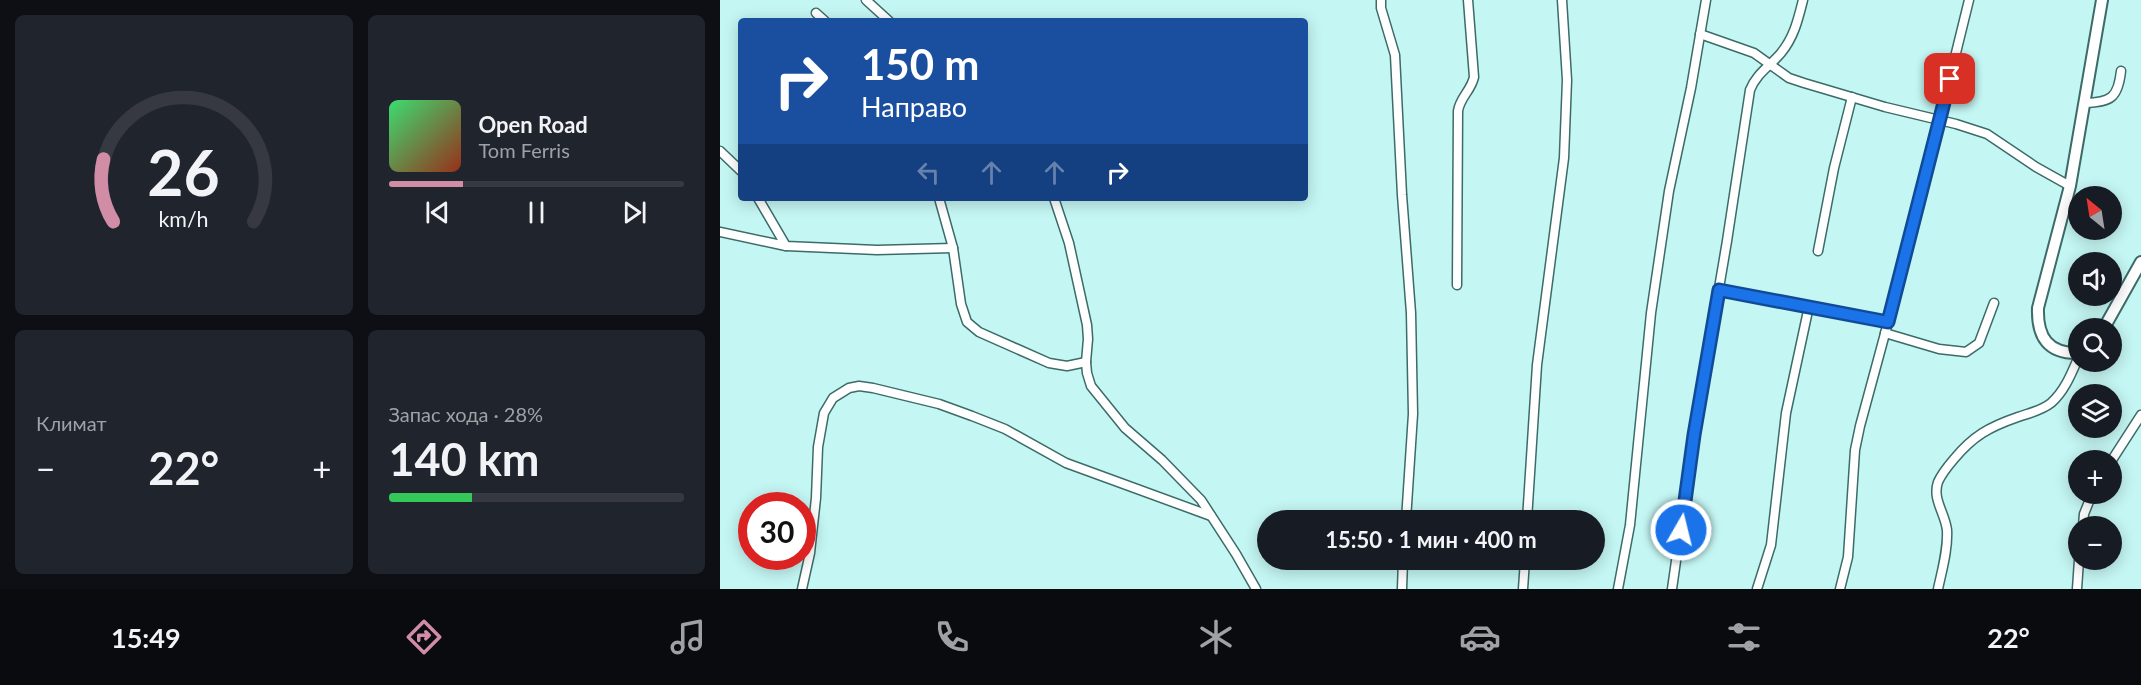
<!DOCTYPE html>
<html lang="ru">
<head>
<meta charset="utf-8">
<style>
  body { margin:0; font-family:Lato,sans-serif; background:#20242c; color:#f1f3f6; height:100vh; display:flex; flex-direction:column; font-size:22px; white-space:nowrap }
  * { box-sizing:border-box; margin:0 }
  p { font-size:20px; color:#9ea1a6 }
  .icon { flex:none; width:33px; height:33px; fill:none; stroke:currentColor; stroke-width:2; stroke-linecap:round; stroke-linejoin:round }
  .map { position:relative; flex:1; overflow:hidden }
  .sheet { display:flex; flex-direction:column; gap:15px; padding:15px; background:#0d0f14; width:720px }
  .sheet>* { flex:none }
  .guide { position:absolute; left:18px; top:18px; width:570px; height:183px; border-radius:6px; box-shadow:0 3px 15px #0003; background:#1a4fa0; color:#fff; overflow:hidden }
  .needle { width:39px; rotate:330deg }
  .fabs { position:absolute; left:1348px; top:186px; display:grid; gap:12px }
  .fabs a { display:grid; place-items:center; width:54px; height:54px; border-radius:50%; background:#171b24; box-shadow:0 3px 15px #0003; font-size:30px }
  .speed { position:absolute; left:18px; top:492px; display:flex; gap:12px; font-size:30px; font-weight:700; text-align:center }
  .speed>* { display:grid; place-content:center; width:78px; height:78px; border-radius:50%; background:#171b24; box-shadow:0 3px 15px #0003; line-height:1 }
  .speed .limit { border:9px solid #d22; background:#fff; color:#111 }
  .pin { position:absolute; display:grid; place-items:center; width:51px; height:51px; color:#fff; margin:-26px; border-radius:12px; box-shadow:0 3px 9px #0006 }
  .me { position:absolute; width:66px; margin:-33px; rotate:8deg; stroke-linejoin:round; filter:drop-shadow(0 0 4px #0008) }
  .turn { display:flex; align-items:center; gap:21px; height:126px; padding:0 24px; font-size:27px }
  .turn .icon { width:78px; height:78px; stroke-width:2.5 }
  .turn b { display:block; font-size:42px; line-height:51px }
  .lanes { display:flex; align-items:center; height:57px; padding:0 24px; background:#0003; justify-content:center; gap:30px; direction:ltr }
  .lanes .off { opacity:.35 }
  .big { font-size:45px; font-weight:700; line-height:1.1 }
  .sheet .tile { flex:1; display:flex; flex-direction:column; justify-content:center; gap:9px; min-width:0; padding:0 21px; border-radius:9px; background:#20242c }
  .sheet .dial { align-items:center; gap:0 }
  .dial svg { height:156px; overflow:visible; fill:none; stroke:#363941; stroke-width:7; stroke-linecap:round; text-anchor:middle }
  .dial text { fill:#f1f3f6; stroke:none }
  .song { display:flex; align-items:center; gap:18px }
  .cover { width:72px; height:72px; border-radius:9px; background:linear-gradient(135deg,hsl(140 70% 55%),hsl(10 70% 35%)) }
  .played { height:6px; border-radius:3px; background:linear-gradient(90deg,#d08da5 25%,#363941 25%) }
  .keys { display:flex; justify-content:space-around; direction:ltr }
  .heat { display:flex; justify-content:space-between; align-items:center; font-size:33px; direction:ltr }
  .charge { height:9px; border-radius:4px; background:linear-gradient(90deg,#34c759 28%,#363941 0) }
  .sheet .tiles { flex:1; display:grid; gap:15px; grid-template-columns:repeat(2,1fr) }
  .trip { position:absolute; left:537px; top:510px; width:348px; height:60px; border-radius:30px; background:#171b24; box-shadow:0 3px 15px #0003; font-weight:700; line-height:60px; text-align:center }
  .menu { display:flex; height:96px; justify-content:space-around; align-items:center; background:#090b0e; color:#9ea1a6 }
  .menu .icon { width:42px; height:42px }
  .menu .active { color:#d08da5 }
  .menu b { font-size:27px; color:#f1f3f6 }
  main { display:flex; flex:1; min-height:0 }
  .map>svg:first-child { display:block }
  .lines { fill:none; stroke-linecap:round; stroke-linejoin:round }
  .minor-casing { stroke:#3c6b68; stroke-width:11 }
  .tertiary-casing { stroke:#3c6b68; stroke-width:14 }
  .minor { stroke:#fff; stroke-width:8 }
  .tertiary { stroke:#fff; stroke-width:10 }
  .route-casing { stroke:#114b97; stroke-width:15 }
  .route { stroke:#1a73e8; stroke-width:10 }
</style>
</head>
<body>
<main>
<section class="sheet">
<div class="tiles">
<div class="tile dial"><svg viewBox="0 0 100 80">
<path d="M14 69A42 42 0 1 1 86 69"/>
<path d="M14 69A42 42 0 0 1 9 37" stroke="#d08da5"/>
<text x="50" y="56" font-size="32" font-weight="700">26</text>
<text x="50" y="72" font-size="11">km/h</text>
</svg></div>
<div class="tile">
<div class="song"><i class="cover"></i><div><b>Open Road</b><p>Tom Ferris</p></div></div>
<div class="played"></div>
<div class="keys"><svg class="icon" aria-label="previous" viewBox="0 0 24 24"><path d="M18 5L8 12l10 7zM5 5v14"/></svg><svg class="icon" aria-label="pause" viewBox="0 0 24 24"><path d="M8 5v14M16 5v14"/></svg><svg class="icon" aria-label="next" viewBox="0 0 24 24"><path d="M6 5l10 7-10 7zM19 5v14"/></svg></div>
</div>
<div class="tile"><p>Климат</p>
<div class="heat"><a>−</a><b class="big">22°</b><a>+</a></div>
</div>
<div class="tile"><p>Запас хода · 28%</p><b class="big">140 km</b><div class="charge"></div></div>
</div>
</section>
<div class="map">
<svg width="1421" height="589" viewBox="0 0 1421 589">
  <rect width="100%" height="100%" fill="#c4f6f3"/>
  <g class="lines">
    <defs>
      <g id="minor">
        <polyline points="146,0 169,21"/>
        <polyline points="661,0 661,8 675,55 682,195 691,313 693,414 686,520"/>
        <polyline points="96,13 105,21"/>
        <polyline points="980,34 1034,53 1069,78 1084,83 1165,107 1236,124 1267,134 1316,167 1350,186"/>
        <path d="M1365 103C1391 102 1398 98 1401 71"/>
        <polyline points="0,151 21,171"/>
        <polyline points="38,198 66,246"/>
        <polyline points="219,198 233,248 241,304 247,322 259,332 329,363 347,366 366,362"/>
        <polyline points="334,198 349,243 367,325 368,339 366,362 367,373 371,386 405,428 442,460 481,500 516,554 536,589"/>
        <polyline points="0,232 66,246 157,250 233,248"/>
        <polyline points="1098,251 1114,168 1132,97"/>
        <path d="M737 285 738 111C740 97 751 91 754 77L748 0"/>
        <polyline points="999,290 1168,322"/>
        <polyline points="1165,333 1219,349 1246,352 1259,343 1274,303"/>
        <polyline points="1392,460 1421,415"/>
        <polyline points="807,520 817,365 844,158 847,80 842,0"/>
        <polyline points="1363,526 1364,514 1372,494"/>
        <polyline points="82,589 90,553 96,498 98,447 104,413 113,398 129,388 139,386 153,388 219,404 252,416 285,429 346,463 491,516"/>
        <polyline points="682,589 683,560"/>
        <polyline points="803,589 805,560"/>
        <polyline points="898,589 910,525 931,313 949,191 971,88 986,0"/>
        <path d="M952 589 974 435 1007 241 1030 90C1036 74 1050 66 1061 53 1074 37 1078 20 1083 0"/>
        <polyline points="1037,589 1051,545 1066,413 1089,306"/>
        <polyline points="1120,589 1128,557 1135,450 1140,426 1186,256 1249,0"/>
        <path d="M1218 589C1222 570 1228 550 1227 530 1225 513 1212 499 1218 482 1222 473 1228 466 1234 459 1253 436 1269 427 1298 417 1309 413 1321 411 1331 403 1345 391 1352 372 1359 356"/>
        <polyline points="1357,589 1359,560"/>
      </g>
      <g id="tertiary">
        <polyline points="1384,328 1421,262"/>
        <path d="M1359 353C1328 354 1317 337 1318 308L1350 186 1382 0"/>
      </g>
    </defs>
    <use href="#minor" class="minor-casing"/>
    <use href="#tertiary" class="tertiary-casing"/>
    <use href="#minor" class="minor"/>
    <use href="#tertiary" class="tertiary"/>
  </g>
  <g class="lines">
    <defs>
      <polyline id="route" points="961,530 974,435 999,290 1168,322 1230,79"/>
    </defs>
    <use href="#route" class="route-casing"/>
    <use href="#route" class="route"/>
  </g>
</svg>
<div class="fabs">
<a><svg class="needle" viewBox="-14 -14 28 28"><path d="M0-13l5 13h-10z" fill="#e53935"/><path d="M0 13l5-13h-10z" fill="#9ea1a6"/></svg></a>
<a><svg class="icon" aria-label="sound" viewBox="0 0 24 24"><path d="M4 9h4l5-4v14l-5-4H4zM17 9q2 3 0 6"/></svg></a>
<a><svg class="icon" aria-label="search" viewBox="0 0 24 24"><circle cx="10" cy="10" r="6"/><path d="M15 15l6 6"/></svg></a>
<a><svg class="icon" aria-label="layers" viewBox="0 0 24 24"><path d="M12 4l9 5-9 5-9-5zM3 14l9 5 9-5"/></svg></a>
<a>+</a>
<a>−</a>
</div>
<div class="speed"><div class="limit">30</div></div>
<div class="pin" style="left:1230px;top:79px;background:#d93025"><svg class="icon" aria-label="arrive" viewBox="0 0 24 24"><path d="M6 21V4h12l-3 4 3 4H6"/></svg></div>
<svg class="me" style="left:961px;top:530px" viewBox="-20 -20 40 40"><circle r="17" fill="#1a73e8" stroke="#fff" stroke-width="3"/><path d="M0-11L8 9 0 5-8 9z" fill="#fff"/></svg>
<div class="trip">15:50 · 1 мин · 400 m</div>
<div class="guide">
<div class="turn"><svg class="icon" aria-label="right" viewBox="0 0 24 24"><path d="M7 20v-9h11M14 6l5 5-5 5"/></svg><div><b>150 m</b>Направо</div></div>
<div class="lanes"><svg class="icon off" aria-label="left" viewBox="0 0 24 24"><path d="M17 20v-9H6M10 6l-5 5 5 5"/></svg><svg class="icon off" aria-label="ahead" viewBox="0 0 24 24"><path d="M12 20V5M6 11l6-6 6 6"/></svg><svg class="icon off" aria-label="ahead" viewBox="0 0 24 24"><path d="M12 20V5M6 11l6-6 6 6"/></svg><svg class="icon" aria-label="right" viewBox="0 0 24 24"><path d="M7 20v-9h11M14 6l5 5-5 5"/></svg></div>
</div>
</div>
</main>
<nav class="menu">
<b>15:49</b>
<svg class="icon active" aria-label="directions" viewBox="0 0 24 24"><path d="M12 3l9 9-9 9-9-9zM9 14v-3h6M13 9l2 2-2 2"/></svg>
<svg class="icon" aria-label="music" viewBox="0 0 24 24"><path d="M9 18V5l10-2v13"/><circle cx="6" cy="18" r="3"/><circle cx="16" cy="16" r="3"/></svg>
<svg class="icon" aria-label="phone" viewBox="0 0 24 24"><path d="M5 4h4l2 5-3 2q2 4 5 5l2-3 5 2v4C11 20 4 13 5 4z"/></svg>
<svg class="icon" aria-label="climate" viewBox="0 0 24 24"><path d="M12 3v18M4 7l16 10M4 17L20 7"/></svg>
<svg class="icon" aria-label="car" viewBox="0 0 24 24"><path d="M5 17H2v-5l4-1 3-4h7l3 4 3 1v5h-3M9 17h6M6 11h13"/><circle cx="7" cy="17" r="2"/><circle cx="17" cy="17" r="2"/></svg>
<svg class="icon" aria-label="filters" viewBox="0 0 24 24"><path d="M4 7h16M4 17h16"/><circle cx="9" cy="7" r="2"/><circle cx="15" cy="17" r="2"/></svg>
<b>22°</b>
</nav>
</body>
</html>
